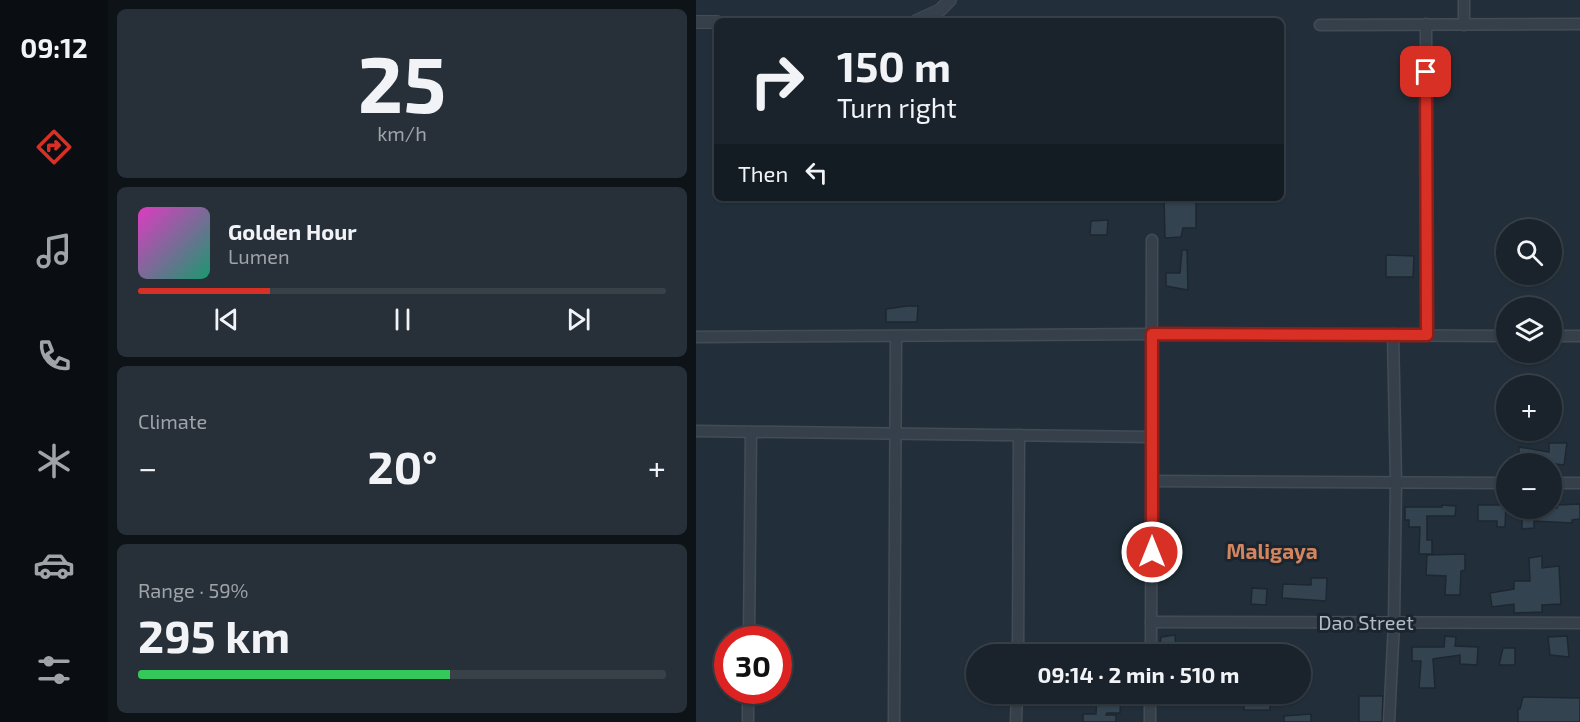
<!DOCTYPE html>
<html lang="en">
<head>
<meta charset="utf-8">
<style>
  body { margin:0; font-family:"Exo 2",sans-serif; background:#272f38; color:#f1f3f6; height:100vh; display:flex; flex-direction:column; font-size:22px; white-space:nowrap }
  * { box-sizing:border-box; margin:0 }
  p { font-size:20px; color:#9fa4a9 }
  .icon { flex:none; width:33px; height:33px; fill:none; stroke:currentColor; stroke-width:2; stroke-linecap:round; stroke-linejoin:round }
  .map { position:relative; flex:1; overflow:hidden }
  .drawer { display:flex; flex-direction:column; gap:9px; padding:9px; background:#0e1318; width:588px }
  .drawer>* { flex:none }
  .guide { position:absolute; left:18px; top:18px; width:570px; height:183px; border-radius:9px; box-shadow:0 2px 4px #0004,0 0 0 2px #384048; background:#1a232c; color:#f1f3f6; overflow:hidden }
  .controls { position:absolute; left:800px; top:219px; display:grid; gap:12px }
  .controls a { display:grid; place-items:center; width:66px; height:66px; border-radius:50%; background:#1a232c; box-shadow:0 2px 4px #0004,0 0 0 2px #384048; font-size:30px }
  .speed { position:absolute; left:18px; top:626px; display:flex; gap:12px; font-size:30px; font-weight:700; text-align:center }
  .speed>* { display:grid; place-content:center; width:78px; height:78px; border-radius:50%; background:#1a232c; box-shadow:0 2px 4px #0004,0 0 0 2px #384048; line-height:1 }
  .speed .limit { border:9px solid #d22; background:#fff; color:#111 }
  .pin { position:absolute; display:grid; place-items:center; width:51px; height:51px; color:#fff; margin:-26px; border-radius:12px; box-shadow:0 3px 9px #0006 }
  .me { position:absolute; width:66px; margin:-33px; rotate:0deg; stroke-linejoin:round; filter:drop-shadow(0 0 4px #0008) }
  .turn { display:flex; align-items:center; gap:21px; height:126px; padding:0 24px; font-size:27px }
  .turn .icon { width:78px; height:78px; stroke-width:2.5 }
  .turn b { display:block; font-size:42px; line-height:51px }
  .then { display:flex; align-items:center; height:57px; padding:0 24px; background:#0003; gap:12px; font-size:22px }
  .big { font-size:45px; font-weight:700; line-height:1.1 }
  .drawer .card { flex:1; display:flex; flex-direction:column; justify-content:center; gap:9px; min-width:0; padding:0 21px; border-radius:9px; background:#272f38 }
  .drawer .dial { align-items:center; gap:0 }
  .dial b { font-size:78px; line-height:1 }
  .song { display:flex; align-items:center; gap:18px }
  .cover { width:72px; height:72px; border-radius:9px; background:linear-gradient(135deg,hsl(310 70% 55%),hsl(160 70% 35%)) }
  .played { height:6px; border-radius:3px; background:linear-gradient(90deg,#d93025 25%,#384048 25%) }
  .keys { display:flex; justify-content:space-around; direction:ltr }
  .heat { display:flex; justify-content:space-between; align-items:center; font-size:33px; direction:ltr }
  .charge { height:9px; border-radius:4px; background:linear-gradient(90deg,#34c759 59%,#384048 0) }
  .trip { position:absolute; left:270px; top:644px; width:345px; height:60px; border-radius:30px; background:#1a232c; box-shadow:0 2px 4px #0004,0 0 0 2px #384048; font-weight:700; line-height:60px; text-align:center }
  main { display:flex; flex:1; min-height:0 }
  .tabs { display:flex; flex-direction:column; width:108px; justify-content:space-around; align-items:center; background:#0a0e12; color:#9fa4a9 }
  .tabs .icon { width:42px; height:42px }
  .tabs .active { color:#d93025 }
  .tabs b { font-size:27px; color:#f1f3f6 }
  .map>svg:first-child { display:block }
  .building { fill:#344350; stroke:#1d2731; stroke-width:1.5 }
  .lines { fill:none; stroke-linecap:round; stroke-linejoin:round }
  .minor-casing { stroke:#424c56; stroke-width:13 }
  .tertiary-casing { stroke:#424c56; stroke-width:14 }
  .minor { stroke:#35404a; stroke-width:10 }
  .tertiary { stroke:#35404a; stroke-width:12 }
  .route-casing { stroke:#8d1f18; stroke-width:15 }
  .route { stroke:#d93025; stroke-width:10 }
  .labels { text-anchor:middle; stroke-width:6; stroke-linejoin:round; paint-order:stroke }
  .street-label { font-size:20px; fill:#b0bbc6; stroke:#1b252f }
  .neighbourhood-label { font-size:21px; font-weight:bold; fill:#d3855e; stroke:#1b252f }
</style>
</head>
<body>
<main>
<nav class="tabs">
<b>09:12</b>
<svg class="icon active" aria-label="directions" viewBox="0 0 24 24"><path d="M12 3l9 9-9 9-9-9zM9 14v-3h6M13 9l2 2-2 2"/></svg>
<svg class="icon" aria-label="music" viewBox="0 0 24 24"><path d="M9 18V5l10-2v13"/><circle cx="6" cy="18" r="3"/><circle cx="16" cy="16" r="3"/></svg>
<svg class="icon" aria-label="phone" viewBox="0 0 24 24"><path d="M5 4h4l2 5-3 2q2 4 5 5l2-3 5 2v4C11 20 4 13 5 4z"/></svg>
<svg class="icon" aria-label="climate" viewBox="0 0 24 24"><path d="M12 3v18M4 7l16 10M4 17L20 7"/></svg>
<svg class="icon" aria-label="car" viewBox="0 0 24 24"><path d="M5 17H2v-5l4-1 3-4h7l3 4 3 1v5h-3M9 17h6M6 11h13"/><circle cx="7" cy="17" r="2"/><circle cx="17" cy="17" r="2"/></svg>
<svg class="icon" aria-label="filters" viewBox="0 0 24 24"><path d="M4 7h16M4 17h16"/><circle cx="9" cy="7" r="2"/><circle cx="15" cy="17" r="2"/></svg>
</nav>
<section class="drawer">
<div class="card dial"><b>25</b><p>km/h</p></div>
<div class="card">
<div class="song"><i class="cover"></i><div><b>Golden Hour</b><p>Lumen</p></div></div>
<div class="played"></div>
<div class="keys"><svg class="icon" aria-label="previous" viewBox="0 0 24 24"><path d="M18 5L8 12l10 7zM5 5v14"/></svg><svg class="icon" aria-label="pause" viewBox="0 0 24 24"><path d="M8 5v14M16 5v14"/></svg><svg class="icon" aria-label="next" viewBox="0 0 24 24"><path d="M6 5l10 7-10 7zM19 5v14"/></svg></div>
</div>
<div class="card"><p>Climate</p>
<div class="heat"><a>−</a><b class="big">20°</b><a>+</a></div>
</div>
<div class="card"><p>Range · 59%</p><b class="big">295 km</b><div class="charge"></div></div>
</section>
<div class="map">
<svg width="884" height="722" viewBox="0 0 884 722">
  <rect width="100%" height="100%" fill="#222f3a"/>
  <g class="building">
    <polygon points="468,198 500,198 500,228 487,228 485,237 469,238"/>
    <polygon points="412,220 411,235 394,235 395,221"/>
    <polygon points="486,250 491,250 492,290 470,286 470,273 484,273"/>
    <polygon points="690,255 718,256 717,277 690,277"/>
    <polygon points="211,306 222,306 221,322 190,322 190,309"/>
    <polygon points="853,443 871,443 868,465 844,462 823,464 823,447 853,452"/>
    <polygon points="884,504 884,519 876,520 876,523 838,521 838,528 826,529 826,511 842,510 842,508 861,508 861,505"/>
    <polygon points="746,505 760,506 759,516 731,516 731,540 736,540 736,554 723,554 724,527 713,527 713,520 709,520 709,507 746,507"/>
    <polygon points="782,505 810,505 809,527 801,527 801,521 782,521"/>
    <polygon points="769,554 769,570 765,571 764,595 749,595 750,576 730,575 731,555"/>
    <polygon points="846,556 846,568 863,566 865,604 846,605 846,612 818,613 818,604 796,607 794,593 818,589 818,581 834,581 833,558"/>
    <polygon points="615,578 631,578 630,601 586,598 587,584 615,585"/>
    <polygon points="556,588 571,589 570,605 555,604"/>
    <polygon points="479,635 480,654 463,654 465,637"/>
    <polygon points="749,636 760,637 759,646 782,647 781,665 764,664 764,655 737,659 739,688 723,688 725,661 716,661 716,647 748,647"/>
    <polygon points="871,636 873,657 854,655 852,637"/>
    <polygon points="807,648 819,648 819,665 803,665"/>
    <polygon points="401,693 425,693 424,713 411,713 410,715 420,715 420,722 387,722 387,714 400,714"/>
    <polygon points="663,696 687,696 686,722 663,722"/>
    <polygon points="827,697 884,698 884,722 822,722 822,709 824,709"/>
    <rect x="548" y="699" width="26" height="11"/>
    <polygon points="615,714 615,722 588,722 588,716"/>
  </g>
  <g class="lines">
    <defs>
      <g id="minor">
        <polyline points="768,0 768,25"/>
        <polyline points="730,24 731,335"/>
        <polyline points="624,25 884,24"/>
        <polyline points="855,336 884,336"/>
        <polyline points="0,337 457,334 810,336"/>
        <polyline points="0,431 455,437"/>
        <polyline points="456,481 810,483"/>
        <polyline points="855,483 884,483"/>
        <polyline points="455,622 884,623"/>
        <polyline points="53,639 55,432"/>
        <polyline points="322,654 323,435"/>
        <polyline points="455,654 456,240"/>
        <polyline points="52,722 52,690"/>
        <polyline points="198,722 200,337"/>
        <polyline points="320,722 321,693"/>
        <polyline points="454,722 454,693"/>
        <polyline points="693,722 698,623 700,482 697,334"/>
      </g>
      <g id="tertiary">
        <polyline points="220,21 244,10 254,0"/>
        <polyline points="0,22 21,22"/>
      </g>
    </defs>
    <use href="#minor" class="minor-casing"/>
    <use href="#tertiary" class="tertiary-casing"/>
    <use href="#minor" class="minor"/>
    <use href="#tertiary" class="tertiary"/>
  </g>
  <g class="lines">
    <defs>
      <polyline id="route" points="456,552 456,334 731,335 730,72"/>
    </defs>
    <use href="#route" class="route-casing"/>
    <use href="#route" class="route"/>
  </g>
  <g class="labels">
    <g class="street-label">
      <text x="670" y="630">Dao Street</text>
    </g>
    <g class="neighbourhood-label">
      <text x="576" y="559">Maligaya</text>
    </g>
  </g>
</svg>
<div class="controls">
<a><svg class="icon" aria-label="search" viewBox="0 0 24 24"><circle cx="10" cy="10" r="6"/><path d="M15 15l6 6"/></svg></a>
<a><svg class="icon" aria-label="layers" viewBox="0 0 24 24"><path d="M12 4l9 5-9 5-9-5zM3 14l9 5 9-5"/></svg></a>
<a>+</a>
<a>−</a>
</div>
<div class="speed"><div class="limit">30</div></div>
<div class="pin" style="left:730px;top:72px;background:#d93025"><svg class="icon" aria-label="arrive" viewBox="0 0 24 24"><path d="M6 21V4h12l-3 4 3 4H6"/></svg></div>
<svg class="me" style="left:456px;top:552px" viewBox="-20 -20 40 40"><circle r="17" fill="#d93025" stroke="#fff" stroke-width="3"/><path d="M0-11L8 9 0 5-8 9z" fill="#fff"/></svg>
<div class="trip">09:14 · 2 min · 510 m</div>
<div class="guide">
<div class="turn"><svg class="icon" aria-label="right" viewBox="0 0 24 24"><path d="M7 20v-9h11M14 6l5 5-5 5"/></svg><div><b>150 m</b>Turn right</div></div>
<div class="then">Then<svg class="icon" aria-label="left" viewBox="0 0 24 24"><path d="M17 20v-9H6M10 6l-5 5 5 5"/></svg></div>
</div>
</div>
</main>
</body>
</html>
